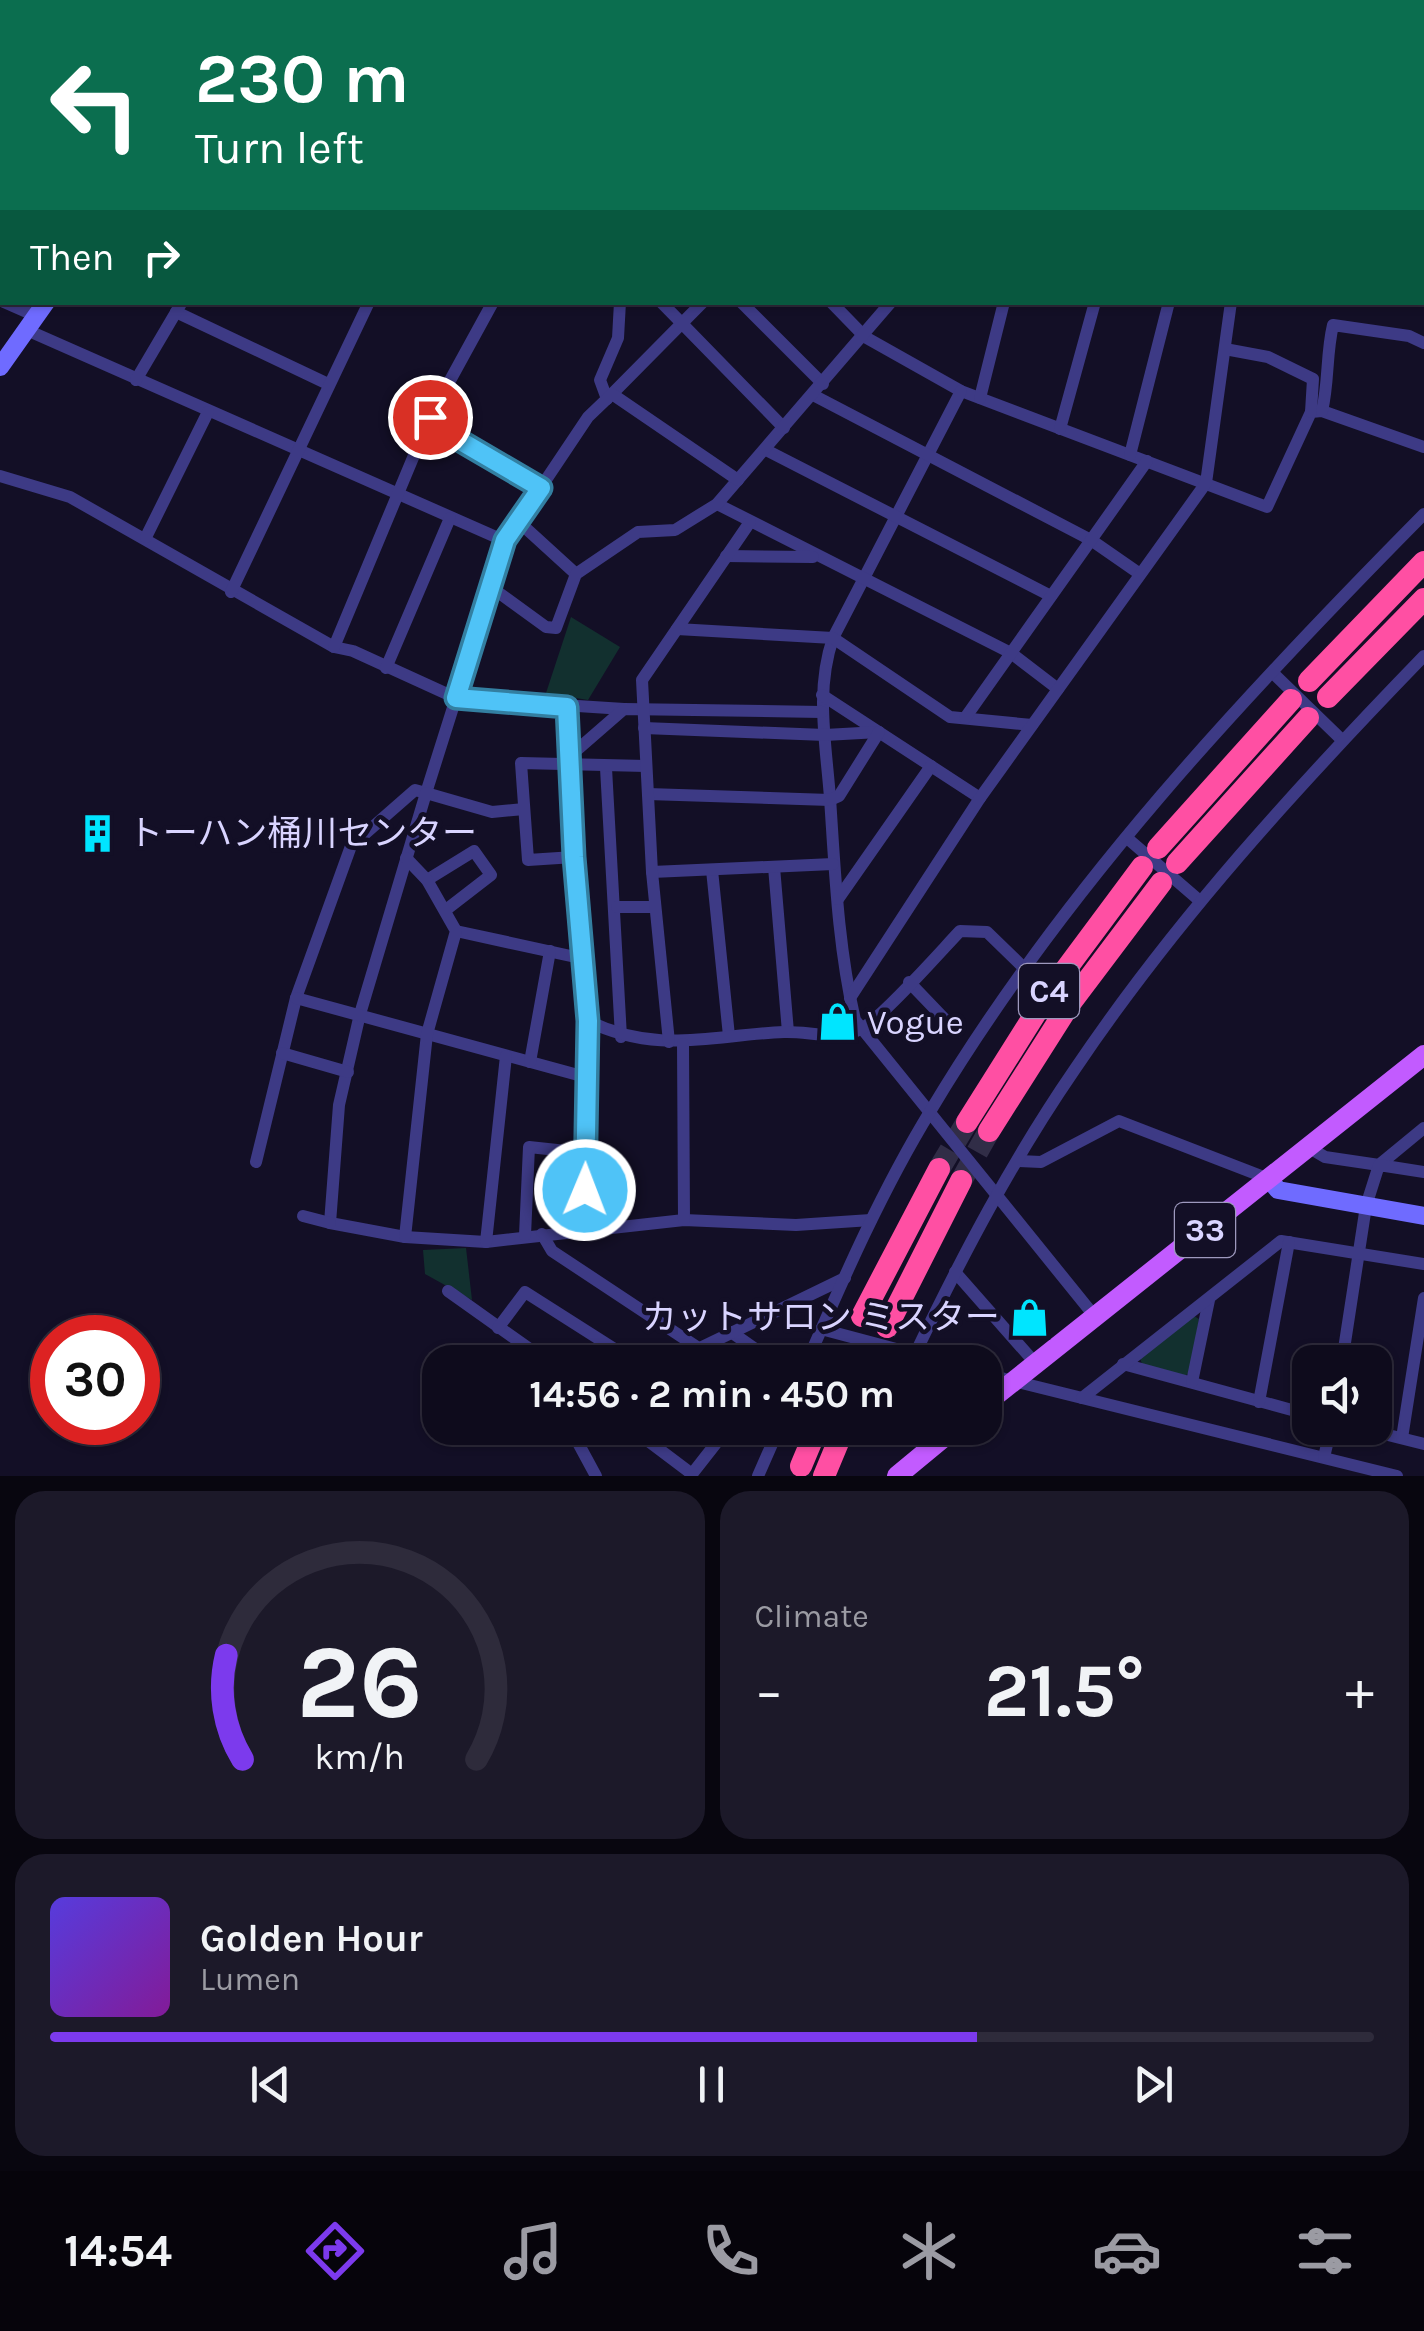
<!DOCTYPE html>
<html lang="en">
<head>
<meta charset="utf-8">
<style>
  body { margin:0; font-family:Karla,"Noto Sans JP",sans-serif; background:#1c1929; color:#f1f3f6; height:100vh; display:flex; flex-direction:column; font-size:38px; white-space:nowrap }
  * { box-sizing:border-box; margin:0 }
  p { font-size:32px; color:#9b9ba3 }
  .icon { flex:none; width:55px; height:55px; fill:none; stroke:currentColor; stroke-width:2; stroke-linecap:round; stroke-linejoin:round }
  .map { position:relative; height:1476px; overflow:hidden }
  .side { display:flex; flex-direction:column; gap:15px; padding:15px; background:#08060f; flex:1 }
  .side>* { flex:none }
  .guide { position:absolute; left:0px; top:0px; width:1425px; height:305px; box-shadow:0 2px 8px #0004,0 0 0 2px #2e2b3b; background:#0b6e4f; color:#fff; overflow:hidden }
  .tools { position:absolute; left:1292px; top:1345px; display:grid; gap:20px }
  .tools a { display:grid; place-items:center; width:100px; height:100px; border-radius:20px; background:#0e0b1c; box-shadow:0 2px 8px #0004,0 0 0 2px #2e2b3b; font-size:50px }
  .speed { position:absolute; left:30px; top:1315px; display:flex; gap:20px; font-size:50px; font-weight:700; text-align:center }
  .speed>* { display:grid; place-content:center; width:130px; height:130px; border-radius:50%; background:#0e0b1c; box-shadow:0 2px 8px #0004,0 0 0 2px #2e2b3b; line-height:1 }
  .speed .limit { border:15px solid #d22; background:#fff; color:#111 }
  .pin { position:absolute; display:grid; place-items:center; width:85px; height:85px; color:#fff; margin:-42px; border:5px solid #fff; border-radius:50%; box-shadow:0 2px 10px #0007 }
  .me { position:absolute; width:110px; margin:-55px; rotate:1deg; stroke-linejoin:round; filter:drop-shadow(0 0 8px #0008) }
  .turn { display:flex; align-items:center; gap:35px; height:210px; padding:0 30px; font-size:45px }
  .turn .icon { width:130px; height:130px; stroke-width:2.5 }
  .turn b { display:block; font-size:70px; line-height:85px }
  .then { display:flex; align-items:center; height:95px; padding:0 30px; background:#0003; gap:20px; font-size:38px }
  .big { font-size:75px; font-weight:700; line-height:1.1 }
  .side .tile { flex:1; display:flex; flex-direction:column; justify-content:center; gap:15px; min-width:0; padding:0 35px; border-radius:30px; background:#1c1929 }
  .side .dial { align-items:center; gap:0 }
  .dial svg { height:260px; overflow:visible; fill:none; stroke:#2e2b3b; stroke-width:7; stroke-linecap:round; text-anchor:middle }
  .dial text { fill:#f1f3f6; stroke:none }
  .song { display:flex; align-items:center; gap:30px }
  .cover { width:120px; height:120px; border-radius:15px; background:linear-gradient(135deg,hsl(250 70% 55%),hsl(290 70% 35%)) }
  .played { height:10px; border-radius:5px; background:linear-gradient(90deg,#7c3aed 70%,#2e2b3b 70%) }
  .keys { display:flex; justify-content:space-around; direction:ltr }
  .heat { display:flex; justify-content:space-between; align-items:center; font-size:55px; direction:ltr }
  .side .tiles { flex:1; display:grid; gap:15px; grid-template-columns:1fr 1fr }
  .tile:last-child { grid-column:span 2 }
  .trip { position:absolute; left:422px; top:1345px; width:580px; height:100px; border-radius:30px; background:#0e0b1c; box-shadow:0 2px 8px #0004,0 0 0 2px #2e2b3b; font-weight:700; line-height:100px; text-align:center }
  .menu { display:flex; height:160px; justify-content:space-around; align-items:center; background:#06040b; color:#9b9ba3 }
  .menu .icon { width:70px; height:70px }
  .menu .current { color:#7c3aed }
  .menu b { font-size:45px; color:#f1f3f6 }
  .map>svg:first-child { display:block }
  .green { fill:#12302f }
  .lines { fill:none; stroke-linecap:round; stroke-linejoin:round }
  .highway-tunnel { stroke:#312d47; stroke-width:22; stroke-dasharray:22 11; stroke-linecap:butt }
  .street { stroke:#3d3a85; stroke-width:12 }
  .secondary { stroke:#6f6bff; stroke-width:18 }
  .primary { stroke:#c25bff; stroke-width:20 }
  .highway { stroke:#ff4fa3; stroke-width:22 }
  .street-bridge { stroke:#3d3a85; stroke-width:12 }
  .route-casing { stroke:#337fa1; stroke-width:25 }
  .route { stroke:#4fc3f7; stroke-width:18 }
  .labels { text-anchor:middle; stroke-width:9; stroke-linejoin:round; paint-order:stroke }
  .shield { fill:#130f26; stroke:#9e99be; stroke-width:2.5 }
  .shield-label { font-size:32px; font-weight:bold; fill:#d9d4ff }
  .poi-label { font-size:35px; fill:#d9d4ff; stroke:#130f26; text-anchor:start }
</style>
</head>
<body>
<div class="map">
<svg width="1424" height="1476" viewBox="0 0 1424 1476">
  <rect width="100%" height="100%" fill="#130f26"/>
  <g class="green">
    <polygon points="571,617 620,647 588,700 546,693"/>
    <polygon points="466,1248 472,1300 425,1274 423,1250"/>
    <polygon points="1194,1316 1199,1319 1190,1372 1185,1376 1142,1364 1140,1358"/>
  </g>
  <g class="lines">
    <g class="highway-tunnel">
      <polyline points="939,1169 967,1122"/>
      <polyline points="961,1181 989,1131"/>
      <polyline points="871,1362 887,1327"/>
    </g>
    <g class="street">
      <polyline points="154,0 159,2"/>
      <polyline points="783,0 787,2"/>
      <polyline points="862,0 865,2"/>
      <polyline points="1375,0 1377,2"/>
      <polyline points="12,2 13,0"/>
      <polyline points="535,2 536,0"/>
      <polyline points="665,2 667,0"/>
      <polyline points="744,2 745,0"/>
      <polyline points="1255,2 1257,0"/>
      <polyline points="1389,2 1395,0"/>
      <polyline points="0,34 2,28"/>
      <polyline points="1422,56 1424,56"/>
      <polyline points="1422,139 1424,139"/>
      <polyline points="4,302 38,317"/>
      <polyline points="661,302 784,428"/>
      <polyline points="741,302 823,384"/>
      <polyline points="831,302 865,337 961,391 1267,507 1311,412 1322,411 1424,447"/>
      <polyline points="176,312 328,384"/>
      <polyline points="29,331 505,541"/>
      <polyline points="1225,349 1268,357 1313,379 1311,412"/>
      <polyline points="136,380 182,302"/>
      <path d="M961 391 833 638C815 691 826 743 830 798 835 872 838 947 855 1020L1096 1318"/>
      <polyline points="612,394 703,302"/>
      <polyline points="813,395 1091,540 1140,574"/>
      <polyline points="980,398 1004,302"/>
      <polyline points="607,399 600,380 618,338 620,302"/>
      <path d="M1322 411C1329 382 1326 354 1333 325L1409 336 1424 343"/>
      <polyline points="428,422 541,488"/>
      <polyline points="1060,429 1095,302"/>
      <polyline points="766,450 1051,596"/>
      <polyline points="1130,455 1169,302"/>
      <polyline points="0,476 70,497 334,647 353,651 456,698 426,793 415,790 351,846 296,998 256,1162"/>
      <polyline points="717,504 1011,653 1058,689"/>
      <polyline points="519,522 576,574"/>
      <polyline points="146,537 208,412"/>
      <polyline points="726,556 813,557"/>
      <polyline points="491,587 546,627 556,628 576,574 638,532 675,530 717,504 891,302"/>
      <polyline points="231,592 369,302"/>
      <polyline points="677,629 833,638 950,717 1032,725"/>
      <polyline points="334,647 430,417 493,302"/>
      <polyline points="386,668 450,518"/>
      <polyline points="1274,674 1342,740"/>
      <polyline points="822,695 980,798"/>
      <polyline points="567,707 588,1021 585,1228"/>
      <polyline points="624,709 456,698 505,541 588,417 612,394 738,480"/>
      <polyline points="965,718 1147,461"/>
      <polyline points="644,728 825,735 879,732"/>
      <polyline points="570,756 624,709 822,712"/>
      <polyline points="606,768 621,1037"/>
      <polyline points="648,794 830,800 839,796 879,732"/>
      <polyline points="524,809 492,812 426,793 360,1014 339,1105 330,1223 405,1237 486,1242 684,1220 796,1225 871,1220"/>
      <polyline points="1127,838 1200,901"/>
      <polyline points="574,857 528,860 521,763 646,766"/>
      <polyline points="774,867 788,1032"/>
      <polyline points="712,870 729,1036"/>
      <polyline points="652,872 833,864"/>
      <polyline points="427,880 474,851 491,875 447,909"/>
      <polyline points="838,899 931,766"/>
      <polyline points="617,907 655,907"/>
      <polyline points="456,931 580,958"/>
      <polyline points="909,982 957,1032"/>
      <polyline points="296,998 589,1078"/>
      <polyline points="850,998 980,798 1206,483 1231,302"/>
      <path d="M588 1021C658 1055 711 1035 784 1032 809 1031 838 1041 861 1029 882 1018 940 952 960 931L987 932 1024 968"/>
      <polyline points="669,1042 652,872 642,680 750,522"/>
      <polyline points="683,1044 684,1220"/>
      <polyline points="282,1053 348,1072"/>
      <polyline points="530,1062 550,951"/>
      <polyline points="1308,1147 1325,1157 1379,1165 1424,1128"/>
      <polyline points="1019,1161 1041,1162 1119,1121 1269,1179"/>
      <polyline points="303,1216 330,1223"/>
      <polyline points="542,1234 552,1251 697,1347"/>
      <polyline points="525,1235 529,1147 585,1153"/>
      <polyline points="405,1237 427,1034 456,931 427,880 406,858"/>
      <polyline points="486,1242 506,1056"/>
      <polyline points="955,1272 1036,1364"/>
      <polyline points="448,1291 548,1362"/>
      <polyline points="498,1328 525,1292 635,1362"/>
      <polyline points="731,1332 774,1362"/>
      <polyline points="671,1362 845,1278"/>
      <path d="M807 1362C844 1277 882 1190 931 1110 1063 889 1243 697 1424 514"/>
      <path d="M944 1362 915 1354C962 1256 1013 1159 1075 1069 1176 919 1298 786 1424 656"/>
      <polyline points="1342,1362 1366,1206 1379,1165 1424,1172"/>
      <polyline points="1123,1364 1310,1415"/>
      <polyline points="985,1374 1397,1476"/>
      <polyline points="1192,1382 1209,1300"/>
      <polyline points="1082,1398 1281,1241 1424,1264"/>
      <polyline points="1259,1402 1289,1242"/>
      <polyline points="570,1428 596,1476"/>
      <polyline points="631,1428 692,1474 728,1428"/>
      <polyline points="1360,1428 1424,1444"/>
      <polyline points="1402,1438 1424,1298"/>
      <polyline points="1324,1457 1331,1428"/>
      <polyline points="758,1476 779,1428"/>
    </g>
    <g class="secondary">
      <polyline points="245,2 247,0"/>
      <polyline points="0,137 2,137"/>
      <polyline points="1422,185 1424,185"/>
      <polyline points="0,367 46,302"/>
      <polyline points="1269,1179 1278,1190 1424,1216"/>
    </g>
    <g class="primary">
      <polyline points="985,1404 1424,1055"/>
      <polyline points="897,1476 955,1428"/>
    </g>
    <g class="highway">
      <polyline points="1309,681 1424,562"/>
      <polyline points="1328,697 1424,599"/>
      <polyline points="1158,848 1291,700"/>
      <polyline points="1177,863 1308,718"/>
      <polyline points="967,1122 1049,992 1142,867"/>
      <polyline points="989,1131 1069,1005 1161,883"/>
      <polyline points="862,1316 939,1169"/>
      <polyline points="887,1327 961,1181"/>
      <polyline points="843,1362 846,1355"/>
      <polyline points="801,1466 817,1428"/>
      <polyline points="824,1476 844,1428"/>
    </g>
    <polyline class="street-bridge" points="821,1329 915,1354"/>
  </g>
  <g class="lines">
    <defs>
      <polyline id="route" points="430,417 428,422 541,488 505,540 456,698 567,707 574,857 588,1021 585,1190"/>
    </defs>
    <use href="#route" class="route-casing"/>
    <use href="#route" class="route"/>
  </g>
  <defs>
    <symbol id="building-bare" viewBox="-9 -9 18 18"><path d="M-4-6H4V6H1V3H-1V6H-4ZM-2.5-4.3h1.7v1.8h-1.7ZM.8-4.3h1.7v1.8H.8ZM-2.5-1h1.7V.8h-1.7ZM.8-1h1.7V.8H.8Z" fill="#00e5ff" stroke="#130f26" stroke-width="2.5" paint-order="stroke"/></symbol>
    <symbol id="shop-bare" viewBox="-9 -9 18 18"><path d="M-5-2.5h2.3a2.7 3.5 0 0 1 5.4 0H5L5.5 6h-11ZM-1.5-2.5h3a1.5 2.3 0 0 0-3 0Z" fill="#00e5ff" stroke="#130f26" stroke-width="2.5" paint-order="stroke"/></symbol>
  </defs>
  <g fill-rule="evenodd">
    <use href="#building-bare" x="70" y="806" width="55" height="55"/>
    <use href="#shop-bare" x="810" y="994" width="55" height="55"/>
    <use href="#shop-bare" x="1002" y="1290" width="55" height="55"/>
  </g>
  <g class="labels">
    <g class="shield">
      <rect x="1019" y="964" width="60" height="54" rx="8"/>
      <rect x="1175" y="1203" width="60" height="54" rx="8"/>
    </g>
    <g class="shield-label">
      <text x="1049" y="1002">C4</text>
      <text x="1205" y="1241">33</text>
    </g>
    <g class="poi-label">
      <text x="128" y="845">トーハン桶川センター</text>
      <text x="867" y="1034">Vogue</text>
      <text x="1000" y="1329" text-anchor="end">カットサロン ミスター</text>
    </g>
  </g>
</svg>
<div class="tools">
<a><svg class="icon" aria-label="sound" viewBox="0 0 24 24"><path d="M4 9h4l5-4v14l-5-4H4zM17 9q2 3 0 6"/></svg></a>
</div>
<div class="speed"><div class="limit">30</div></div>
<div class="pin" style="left:430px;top:417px;background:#d93025"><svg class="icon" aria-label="arrive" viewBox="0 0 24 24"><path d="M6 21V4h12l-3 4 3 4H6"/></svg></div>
<svg class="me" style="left:585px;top:1190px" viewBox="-20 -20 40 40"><circle r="17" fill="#4fc3f7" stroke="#fff" stroke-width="3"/><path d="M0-11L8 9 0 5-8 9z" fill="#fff"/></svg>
<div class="trip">14:56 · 2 min · 450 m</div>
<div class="guide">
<div class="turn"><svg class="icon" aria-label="left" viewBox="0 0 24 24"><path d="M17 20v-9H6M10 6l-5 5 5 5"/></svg><div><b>230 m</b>Turn left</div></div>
<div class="then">Then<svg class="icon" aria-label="right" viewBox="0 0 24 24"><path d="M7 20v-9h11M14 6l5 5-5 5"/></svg></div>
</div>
</div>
<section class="side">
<div class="tiles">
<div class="tile dial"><svg viewBox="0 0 100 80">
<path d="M14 69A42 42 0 1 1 86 69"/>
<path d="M14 69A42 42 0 0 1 9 37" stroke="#7c3aed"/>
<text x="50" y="56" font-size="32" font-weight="700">26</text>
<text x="50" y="72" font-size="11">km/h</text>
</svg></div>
<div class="tile"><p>Climate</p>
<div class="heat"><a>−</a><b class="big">21.5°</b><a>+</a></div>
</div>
<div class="tile">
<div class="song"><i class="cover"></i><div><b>Golden Hour</b><p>Lumen</p></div></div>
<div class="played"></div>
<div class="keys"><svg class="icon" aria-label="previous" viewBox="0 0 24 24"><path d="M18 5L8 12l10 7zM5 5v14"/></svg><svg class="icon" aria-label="pause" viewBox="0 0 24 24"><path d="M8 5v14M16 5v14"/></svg><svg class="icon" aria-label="next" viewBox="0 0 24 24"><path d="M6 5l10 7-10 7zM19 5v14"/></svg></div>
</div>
</div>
</section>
<nav class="menu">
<b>14:54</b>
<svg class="icon current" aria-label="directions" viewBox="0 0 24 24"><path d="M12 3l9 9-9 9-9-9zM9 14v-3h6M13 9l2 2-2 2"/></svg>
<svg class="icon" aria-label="music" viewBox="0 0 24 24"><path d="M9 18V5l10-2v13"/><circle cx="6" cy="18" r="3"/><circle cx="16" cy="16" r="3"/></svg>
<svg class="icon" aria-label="phone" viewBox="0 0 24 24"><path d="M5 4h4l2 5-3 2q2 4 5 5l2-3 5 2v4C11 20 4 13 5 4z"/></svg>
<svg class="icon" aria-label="climate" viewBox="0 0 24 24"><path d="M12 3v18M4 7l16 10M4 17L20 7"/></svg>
<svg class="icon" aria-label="car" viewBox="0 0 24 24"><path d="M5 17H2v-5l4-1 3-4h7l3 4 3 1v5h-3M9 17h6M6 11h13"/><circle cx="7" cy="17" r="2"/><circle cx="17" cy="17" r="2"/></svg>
<svg class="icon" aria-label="filters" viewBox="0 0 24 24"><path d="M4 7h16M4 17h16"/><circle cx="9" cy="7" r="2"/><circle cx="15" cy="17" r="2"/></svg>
</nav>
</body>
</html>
